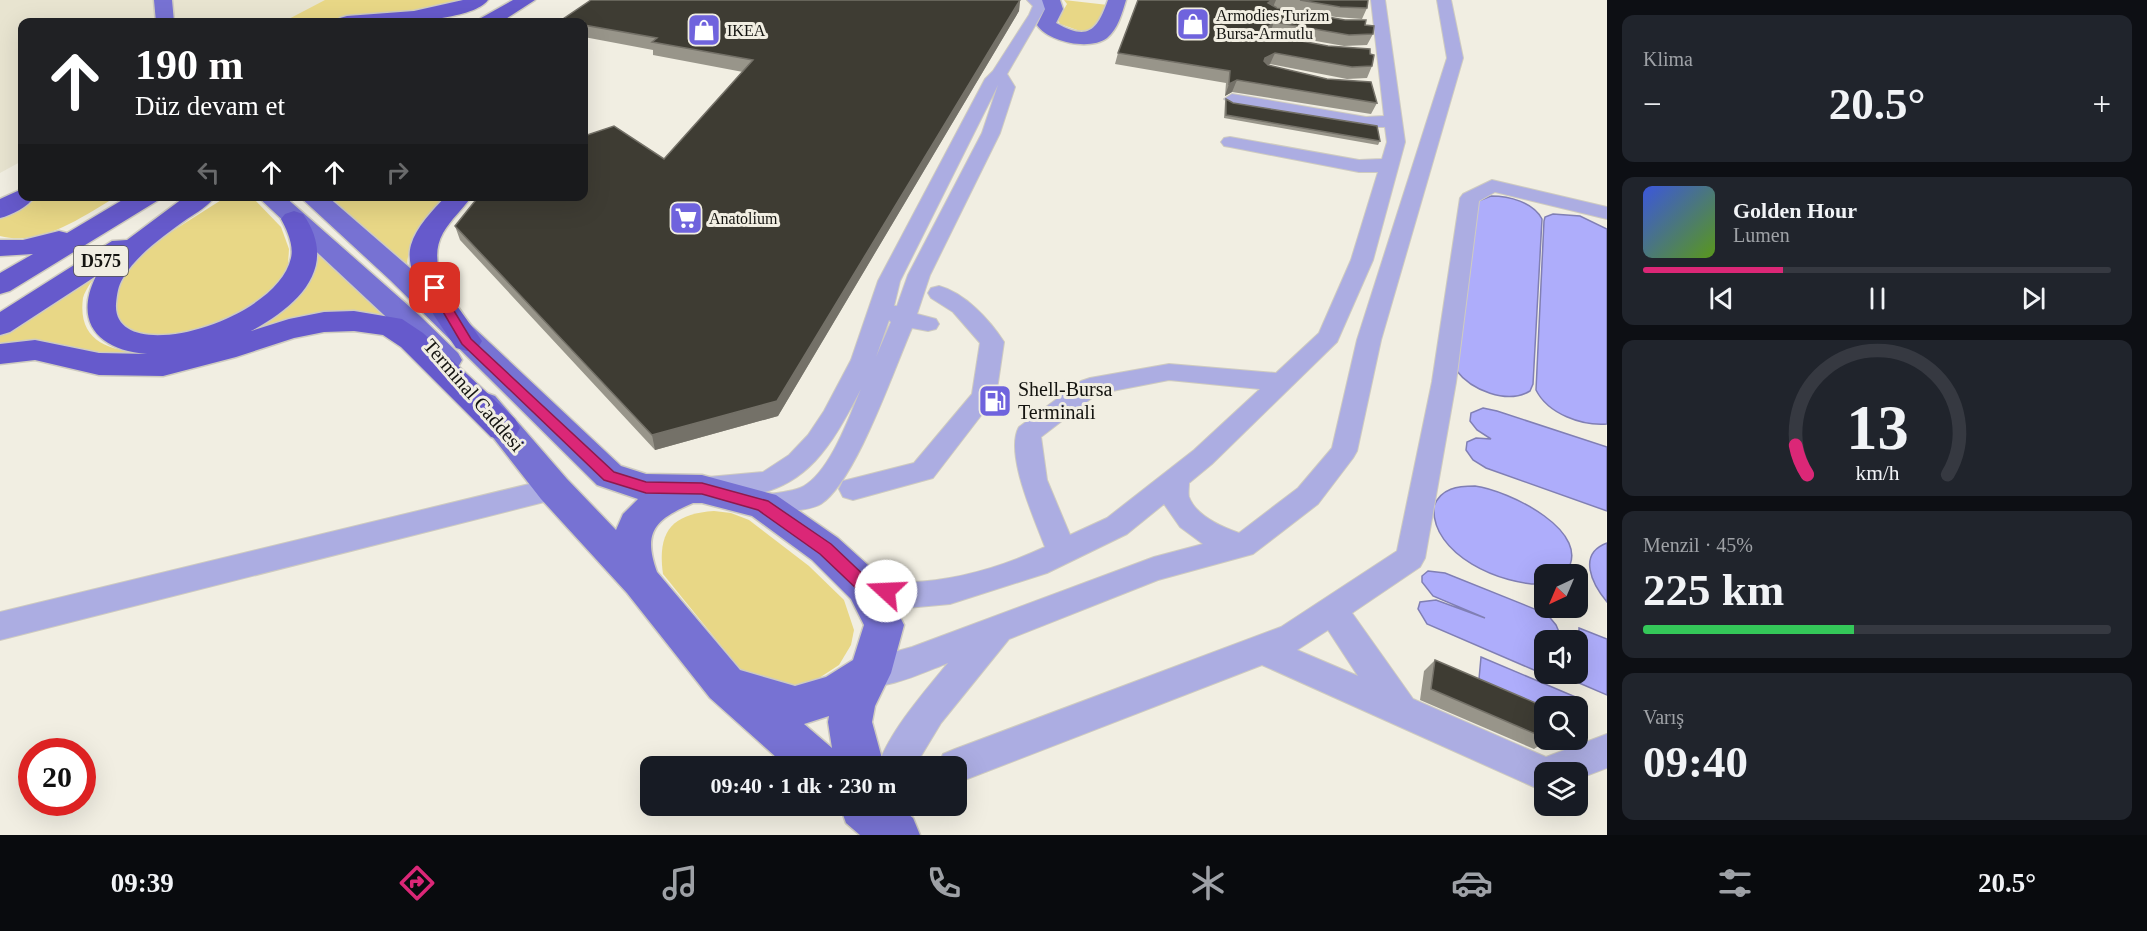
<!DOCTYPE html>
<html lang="tr">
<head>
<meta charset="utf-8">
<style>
  body { margin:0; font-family:"Times New Roman",serif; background:#20242c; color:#f1f3f6; height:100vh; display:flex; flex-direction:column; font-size:22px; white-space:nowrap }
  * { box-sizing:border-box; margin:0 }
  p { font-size:20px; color:#9ea1a6 }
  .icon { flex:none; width:33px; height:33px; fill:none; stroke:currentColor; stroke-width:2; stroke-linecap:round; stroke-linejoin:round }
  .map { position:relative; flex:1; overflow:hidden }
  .sheet { display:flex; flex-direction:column; gap:15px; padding:15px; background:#0d0f14; width:540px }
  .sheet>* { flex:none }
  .hud { position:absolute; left:18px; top:18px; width:570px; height:183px; border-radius:12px; box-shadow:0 6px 24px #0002; background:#202124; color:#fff; overflow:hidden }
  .needle { width:39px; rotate:224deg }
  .fabs { position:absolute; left:1534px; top:564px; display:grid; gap:12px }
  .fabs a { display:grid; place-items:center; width:54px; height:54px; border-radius:12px; background:#171b24; box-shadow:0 6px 24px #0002; font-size:30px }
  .speed { position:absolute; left:18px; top:738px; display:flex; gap:12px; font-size:30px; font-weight:700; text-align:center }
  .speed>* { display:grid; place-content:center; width:78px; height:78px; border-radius:50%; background:#171b24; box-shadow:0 6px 24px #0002; line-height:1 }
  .speed .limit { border:9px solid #d22; background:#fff; color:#111 }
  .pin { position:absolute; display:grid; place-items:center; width:51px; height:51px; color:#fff; margin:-26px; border-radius:12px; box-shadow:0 3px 9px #0006 }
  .me { position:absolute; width:66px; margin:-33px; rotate:290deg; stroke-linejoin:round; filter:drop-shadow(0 0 4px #0008) }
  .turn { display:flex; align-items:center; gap:21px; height:126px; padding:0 18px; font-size:27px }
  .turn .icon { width:78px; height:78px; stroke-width:2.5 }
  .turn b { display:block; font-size:42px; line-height:51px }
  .lanes { display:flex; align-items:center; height:57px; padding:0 18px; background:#0003; justify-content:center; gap:30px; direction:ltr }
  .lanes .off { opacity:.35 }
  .big { font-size:45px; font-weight:700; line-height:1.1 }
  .sheet .card { flex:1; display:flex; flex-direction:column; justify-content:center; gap:9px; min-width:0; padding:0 21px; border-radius:12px; background:#20242c }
  .sheet .dial { align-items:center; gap:0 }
  .dial svg { height:156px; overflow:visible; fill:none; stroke:#363941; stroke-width:7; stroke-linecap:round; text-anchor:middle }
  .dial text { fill:#f1f3f6; stroke:none }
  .song { display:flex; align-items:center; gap:18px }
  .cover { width:72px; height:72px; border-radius:9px; background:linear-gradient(135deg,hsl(230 70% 55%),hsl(90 70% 35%)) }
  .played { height:6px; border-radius:3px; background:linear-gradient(90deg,#db2777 30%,#363941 30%) }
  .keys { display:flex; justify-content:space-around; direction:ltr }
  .heat { display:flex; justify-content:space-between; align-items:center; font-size:33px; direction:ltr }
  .charge { height:9px; border-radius:4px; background:linear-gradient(90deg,#34c759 45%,#363941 0) }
  .trip { position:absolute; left:640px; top:756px; width:327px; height:60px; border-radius:12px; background:#171b24; box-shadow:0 6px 24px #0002; font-weight:700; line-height:60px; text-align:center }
  .tab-bar { display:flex; height:96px; justify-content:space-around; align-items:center; background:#090b0e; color:#9ea1a6 }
  .tab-bar .icon { width:42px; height:42px }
  .tab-bar .active { color:#db2777 }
  .tab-bar b { font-size:27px; color:#f1f3f6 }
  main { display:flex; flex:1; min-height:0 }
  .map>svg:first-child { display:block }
  .built { fill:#e8e4d0 }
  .green { fill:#e8d786 }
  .water { fill:#aeadfb; stroke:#807fb4; stroke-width:1.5 }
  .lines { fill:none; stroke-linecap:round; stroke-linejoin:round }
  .minor-casing { stroke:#cecbc0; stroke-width:2 }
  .major-casing { stroke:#cecbc0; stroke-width:3 }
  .highway-casing { stroke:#cecbc0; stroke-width:3 }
  .minor { fill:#acade2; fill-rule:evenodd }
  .major { fill:#7772d3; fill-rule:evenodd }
  .highway { fill:#665acc; fill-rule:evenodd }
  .wall { fill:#98958a }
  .shaded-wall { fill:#747168 }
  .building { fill:#3e3c33; stroke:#747168; stroke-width:1.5 }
  .route { fill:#db2777; stroke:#8e194d; stroke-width:1.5 }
  .labels { text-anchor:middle; stroke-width:6; stroke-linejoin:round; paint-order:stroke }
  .far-poi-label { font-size:16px; fill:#141410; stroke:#f1eee2; text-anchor:start }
  .shield { fill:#f1eee2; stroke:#56554f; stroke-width:1.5 }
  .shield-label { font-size:18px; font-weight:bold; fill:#141410 }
  .poi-label { font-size:20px; fill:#141410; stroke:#f1eee2; text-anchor:start }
  .street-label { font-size:20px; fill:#141410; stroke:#f1eee2 }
</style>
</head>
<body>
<main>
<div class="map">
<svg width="1607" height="835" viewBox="0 0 1607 835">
  <rect width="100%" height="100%" fill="#f1eee2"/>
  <polygon class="built" points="0,0 461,0 428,20 400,22 22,22 22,161 0,173"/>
  <g class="green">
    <path d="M325 0H457C422 20 325 22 283 22Z"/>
    <polygon points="1064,0 1108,5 1097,29 1080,31 1060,24 1058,20 1067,4"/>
    <path d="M34 197H116C81 217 42 247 0 236V216Z"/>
    <polygon points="226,197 252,197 281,227 289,249 287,279 235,321 191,334 152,337 128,332 114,314 109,292 144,249"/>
    <path d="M322 197H445C425 220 408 235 407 267Z"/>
    <path d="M319 250 388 318C360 315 331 310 302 317 253 329 205 355 153 360 102 365 52 338 0 343V332L102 267C96 276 85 289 83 298 72 378 194 349 234 333 259 323 285 308 302 288 311 277 316 263 319 250Z"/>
    <path d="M714 511 731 513 749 520 809 566 844 600 854 630 851 645 839 665 816 680 788 687 744 674 663 574C657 531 672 514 714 511Z"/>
  </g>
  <g class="water">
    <path d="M1491 196C1509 196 1533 202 1542 219L1533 384 1530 391C1507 405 1471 390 1456 370L1476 202Z"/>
    <path d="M1553 214 1580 216 1607 229V424C1582 426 1548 414 1536 390L1544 221 1545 217Z"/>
    <polygon points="1483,408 1497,411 1607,447 1607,511 1486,468 1473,460 1466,450 1467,442 1476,438 1491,439 1477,430 1470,421 1471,413"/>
    <path d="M1475 486C1507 490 1597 532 1565 574H1545L1543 584C1503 586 1430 555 1434 506 1441 488 1458 486 1475 486Z"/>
    <path d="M1607 543V602C1592 584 1577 554 1607 543Z"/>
    <polygon points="1428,571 1445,573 1547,614 1556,625 1559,632 1554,639 1538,640 1545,645 1545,673 1534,670 1427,624 1418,609 1420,602 1436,600 1485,618 1433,596 1422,582 1422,576"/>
    <polygon points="1579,628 1607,639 1607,695 1579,683"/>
    <polygon points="1481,657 1578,698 1578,733 1578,706 1545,706 1545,719 1478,690"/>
  </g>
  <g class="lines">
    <defs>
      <g id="minor">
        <path d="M1027 0H1043L1047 5 1007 74 1015 87 1000 133 930 275 917 314 936 319 939 324 936 329 928 331 912 328C894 369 856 481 821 504 811 510 796 510 785 512 773 514 764 516 753 513L749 505 753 497C767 493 792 493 804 486 831 470 849 417 861 389 832 444 808 490 740 497 726 498 712 500 698 496L694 488 698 480 708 477 763 472 789 455 808 435 824 411 851 360 878 281 985 79 993 71 1029 15 1033 6ZM998 85 982 133 908 275 897 306H894L900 281ZM889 320 891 322 876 357Z"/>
        <path d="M1371 0H1385L1405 142 1373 260 1337 342 1212 464 1189 483C1189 487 1188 494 1189 497 1196 516 1222 527 1239 533L1298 488 1332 448 1357 340 1447 58 1437 0H1451L1463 58 1381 340 1357 451 1353 458 1318 504 1253 554 1158 580 1009 639 941 723 915 766H878C889 732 925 691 948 663 924 672 882 693 858 684L854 673 858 662 912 647 1154 557 1203 544 1180 527 1164 504 1127 534 1047 573 950 604 907 608 854 596 850 587 854 578C873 571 890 582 909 582 955 581 1004 566 1045 547 1035 520 1004 453 1019 427L1081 381 1090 378 1169 364 1276 373 1319 333 1351 260 1378 172H1359L1230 147 1224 146 1221 142 1224 138 1230 137 1359 160 1382 159 1387 142 1385 127H1366L1232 104 1224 99 1232 94 1366 117 1384 116ZM1169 380 1260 389 1194 450 1107 518 1070 535 1047 480 1041 437 1097 394Z"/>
        <path d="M1492 180 1607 207V219L1495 192 1479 201 1456 382 1425 558 1420 567 1352 613 1413 699 1546 757 1607 734V768L1578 779V772H1545V792L1262 665 957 783V766H938L943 754 955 749 1281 627 1397 551 1432 382 1460 198 1463 194ZM1328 630 1358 676 1297 650Z"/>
        <path d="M939 286C965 293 990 320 1004 342L996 396 933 478 853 500 843 497 839 489 843 481 914 463 972 394 980 343 953 312 931 298 928 293 931 288Z"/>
        <polygon points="554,478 564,481 568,489 564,497 0,640 0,612"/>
      </g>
      <g id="major">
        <polygon points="154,0 172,0 174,22 156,22"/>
        <path d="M1042 0H1060L1063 9 1056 23C1088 41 1097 31 1108 0H1126C1122 13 1118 29 1107 38 1090 51 1048 42 1037 25L1045 9Z"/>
        <polygon points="257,196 284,196 419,315 458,353 462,360 458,367 447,370 436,367 399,329"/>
        <path d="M299 196H327L410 268 621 466 646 474 702 475 776 495 838 538 879 575 904 625 891 673 875 706 872 722 884 766H786L710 698 627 593 541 499 473 412 468 404 473 396 484 392 495 396 567 479 616 530 623 514 638 499 597 485 390 280ZM693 503H702L752 516 812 560 851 599 864 625 853 660 826 677 795 686 740 670 657 572C642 531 656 519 693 503ZM829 716 828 722 832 748 804 724Z"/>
        <polygon points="840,806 898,806 913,818 920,835 860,835 846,823"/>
      </g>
      <g id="highway">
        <path d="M463 0H488C471 24 365 25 338 22L340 18 347 16 414 11Z"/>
        <polygon points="513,0 535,0 501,22 479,22 481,18"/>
        <path d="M22 189V196H35C28 207 12 215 0 218V199Z"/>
        <polygon points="129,196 160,196 157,201 10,291 0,294 0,273 33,254 0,256 0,240 23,240 59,231 67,233"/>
        <path d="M186 196H215C209 206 196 213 187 219 165 235 137 254 123 278 118 286 117 294 116 304 112 369 277 322 291 258 294 245 287 230 281 219L285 214 294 211 303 214C340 267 298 306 251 331L289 319 324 312 354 311 402 319 423 333 515 419 520 428 515 437 503 440 491 437 401 347 383 335 354 331 324 332 294 338 236 357 163 376 99 375 35 360 0 364V344L35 340 99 353 147 354C99 350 73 323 96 276L10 332 0 335V312L112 241 127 240Z"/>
        <path d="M446 196H472C463 209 451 219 443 233 422 271 463 311 482 341L478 348 467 351 456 348C440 323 402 276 411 245 416 227 433 210 446 196Z"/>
      </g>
    </defs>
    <use href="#minor" class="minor-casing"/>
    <use href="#major" class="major-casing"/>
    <use href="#highway" class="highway-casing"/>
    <use href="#minor" class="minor"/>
    <use href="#major" class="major"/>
    <use href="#highway" class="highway"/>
  </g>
  <g class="wall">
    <polygon points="1020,0 1019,11 778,416 655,450 460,240 455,226 664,159 743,72 653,55 653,50 584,37 584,22 561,22 560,21"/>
    <polygon points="1138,0 1368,0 1367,8 1362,19 1336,17 1274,7 1277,8 1373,34 1367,45 1344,46 1270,33 1274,36 1370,54 1372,66 1367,78 1347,79 1270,64 1268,65 1377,103 1371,114 1232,92 1225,96 1226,83 1115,64 1118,53"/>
    <polygon points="1226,99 1233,103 1380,141 1378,145 1224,118 1225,102"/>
    <polygon points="1435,660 1545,707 1545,740 1548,740 1534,749 1420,700 1424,671"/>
  </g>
  <g class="shaded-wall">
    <polygon points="1020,0 1019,11 778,416 655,450 652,435"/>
    <polygon points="1272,0 1276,0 1273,7 1268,3"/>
    <polygon points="1274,22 1270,33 1260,41 1264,30"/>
    <polygon points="1275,53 1270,64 1261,69 1265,58"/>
    <polygon points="1237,80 1232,92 1225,96 1229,84"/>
  </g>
  <g class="building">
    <polygon points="591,0 1020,0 777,401 652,435 455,226 479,196 584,196 584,136 614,126 664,159 753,60 652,42 657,38 584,25 584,22 569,22 560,21"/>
    <polygon points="1138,0 1272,0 1268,3 1277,8 1345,20 1366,20 1365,25 1374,26 1373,34 1349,35 1274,22 1264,30 1274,36 1328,46 1370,49 1370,54 1374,55 1372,66 1352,67 1275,53 1265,58 1264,61 1268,65 1327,79 1371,82 1377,103 1237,80 1229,84 1230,71 1118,53"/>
    <polygon points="1300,0 1368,0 1367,8 1340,7"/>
    <polygon points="1226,99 1233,103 1377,126 1380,141 1226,115"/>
    <polygon points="1435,660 1545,707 1545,738 1431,689"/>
  </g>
  <polygon class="route" points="435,285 439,286 471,339 614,472 646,482 702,483 768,501 831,544 869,580 891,586 894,591 891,595 886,597 859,591 820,554 758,510 702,494 646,493 604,480 462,344 429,288"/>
  <defs>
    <symbol id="shop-square" viewBox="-11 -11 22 22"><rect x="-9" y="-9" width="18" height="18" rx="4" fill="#6f63dd" stroke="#f1eee2"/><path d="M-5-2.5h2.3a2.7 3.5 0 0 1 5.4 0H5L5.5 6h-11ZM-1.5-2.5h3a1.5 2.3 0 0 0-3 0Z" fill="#fff"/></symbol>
    <symbol id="supermarket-square" viewBox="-11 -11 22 22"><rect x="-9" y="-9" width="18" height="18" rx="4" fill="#6f63dd" stroke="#f1eee2"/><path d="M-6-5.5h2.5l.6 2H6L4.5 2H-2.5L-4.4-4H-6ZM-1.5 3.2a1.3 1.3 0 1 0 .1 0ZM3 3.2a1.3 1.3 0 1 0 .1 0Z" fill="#fff"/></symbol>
    <symbol id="fuel-square" viewBox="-11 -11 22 22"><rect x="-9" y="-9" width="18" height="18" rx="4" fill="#6f63dd" stroke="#f1eee2"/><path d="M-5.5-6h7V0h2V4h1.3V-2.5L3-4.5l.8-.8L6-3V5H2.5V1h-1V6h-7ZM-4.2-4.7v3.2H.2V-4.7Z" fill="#fff"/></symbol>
  </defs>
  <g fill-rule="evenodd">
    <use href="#shop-square" x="1174" y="5" width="38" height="38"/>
    <use href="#shop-square" x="685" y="11" width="38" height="38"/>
    <use href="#supermarket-square" x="667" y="199" width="38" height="38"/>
    <use href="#fuel-square" x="976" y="382" width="38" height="38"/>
  </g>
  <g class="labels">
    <g class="far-poi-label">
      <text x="1216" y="21">Armodies Turizm<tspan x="1216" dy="18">Bursa-Armutlu</tspan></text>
      <text x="727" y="36">IKEA</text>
      <text x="709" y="224">Anatolium</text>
    </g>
    <rect class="shield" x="74" y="246" width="54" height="30" rx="4.5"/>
    <g class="shield-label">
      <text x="101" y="267">D575</text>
    </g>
    <g class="poi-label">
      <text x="1018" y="396">Shell-Bursa<tspan x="1018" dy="23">Terminali</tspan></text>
    </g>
    <g class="street-label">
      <text transform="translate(474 395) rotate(49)" y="7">Terminal Caddesi</text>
    </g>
  </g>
</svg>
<div class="fabs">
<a><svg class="needle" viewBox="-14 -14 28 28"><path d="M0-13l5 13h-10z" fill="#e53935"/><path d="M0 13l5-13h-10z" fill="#9ea1a6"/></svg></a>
<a><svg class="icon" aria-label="sound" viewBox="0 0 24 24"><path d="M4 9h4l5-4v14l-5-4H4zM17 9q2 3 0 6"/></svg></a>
<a><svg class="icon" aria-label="search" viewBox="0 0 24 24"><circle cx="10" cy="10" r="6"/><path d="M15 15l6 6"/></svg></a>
<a><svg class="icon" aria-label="layers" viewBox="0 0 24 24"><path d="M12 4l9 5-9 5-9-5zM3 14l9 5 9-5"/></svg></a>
</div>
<div class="speed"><div class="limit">20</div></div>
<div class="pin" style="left:435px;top:288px;background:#d93025"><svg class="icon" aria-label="arrive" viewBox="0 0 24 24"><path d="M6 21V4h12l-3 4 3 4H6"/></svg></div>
<svg class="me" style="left:886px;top:591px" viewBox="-20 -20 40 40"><circle r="19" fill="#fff"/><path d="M0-13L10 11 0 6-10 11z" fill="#db2777"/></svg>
<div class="trip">09:40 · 1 dk · 230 m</div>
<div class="hud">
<div class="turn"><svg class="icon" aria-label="ahead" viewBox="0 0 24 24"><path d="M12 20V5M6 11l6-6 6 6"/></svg><div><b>190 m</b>Düz devam et</div></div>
<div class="lanes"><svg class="icon off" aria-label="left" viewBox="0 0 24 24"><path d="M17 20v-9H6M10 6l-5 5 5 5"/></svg><svg class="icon" aria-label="ahead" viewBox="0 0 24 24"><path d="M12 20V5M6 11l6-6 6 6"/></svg><svg class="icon" aria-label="ahead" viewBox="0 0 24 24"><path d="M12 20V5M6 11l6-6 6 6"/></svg><svg class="icon off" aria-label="right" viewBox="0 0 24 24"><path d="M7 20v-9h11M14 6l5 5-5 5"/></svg></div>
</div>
</div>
<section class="sheet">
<div class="card"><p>Klima</p>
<div class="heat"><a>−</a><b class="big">20.5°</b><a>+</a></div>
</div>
<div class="card">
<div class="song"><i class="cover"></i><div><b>Golden Hour</b><p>Lumen</p></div></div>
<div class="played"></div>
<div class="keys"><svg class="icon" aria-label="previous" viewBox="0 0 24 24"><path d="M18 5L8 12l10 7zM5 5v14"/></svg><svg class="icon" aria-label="pause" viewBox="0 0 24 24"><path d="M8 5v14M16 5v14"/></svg><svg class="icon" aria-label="next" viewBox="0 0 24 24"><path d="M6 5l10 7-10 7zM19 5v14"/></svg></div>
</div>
<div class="card dial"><svg viewBox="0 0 100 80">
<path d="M14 69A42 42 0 1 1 86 69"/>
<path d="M14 69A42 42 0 0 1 8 54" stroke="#db2777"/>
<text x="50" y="56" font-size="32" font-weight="700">13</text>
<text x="50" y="72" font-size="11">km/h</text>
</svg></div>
<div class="card"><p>Menzil · 45%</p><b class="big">225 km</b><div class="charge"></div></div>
<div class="card"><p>Varış</p><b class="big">09:40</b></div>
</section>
</main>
<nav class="tab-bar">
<b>09:39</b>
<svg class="icon active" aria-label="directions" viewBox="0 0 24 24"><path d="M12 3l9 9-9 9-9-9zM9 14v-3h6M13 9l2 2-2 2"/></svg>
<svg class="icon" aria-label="music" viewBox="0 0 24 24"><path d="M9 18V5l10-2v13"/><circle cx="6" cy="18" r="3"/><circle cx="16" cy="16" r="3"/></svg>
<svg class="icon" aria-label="phone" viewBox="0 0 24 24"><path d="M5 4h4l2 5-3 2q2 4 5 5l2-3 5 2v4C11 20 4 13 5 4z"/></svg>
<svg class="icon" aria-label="climate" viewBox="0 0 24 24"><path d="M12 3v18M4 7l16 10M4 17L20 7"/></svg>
<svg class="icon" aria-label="car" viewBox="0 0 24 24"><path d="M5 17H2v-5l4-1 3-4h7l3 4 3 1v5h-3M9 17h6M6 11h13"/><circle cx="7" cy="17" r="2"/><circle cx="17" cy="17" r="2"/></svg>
<svg class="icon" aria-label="filters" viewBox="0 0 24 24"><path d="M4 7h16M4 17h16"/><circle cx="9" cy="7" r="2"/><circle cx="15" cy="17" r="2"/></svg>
<b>20.5°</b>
</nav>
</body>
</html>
